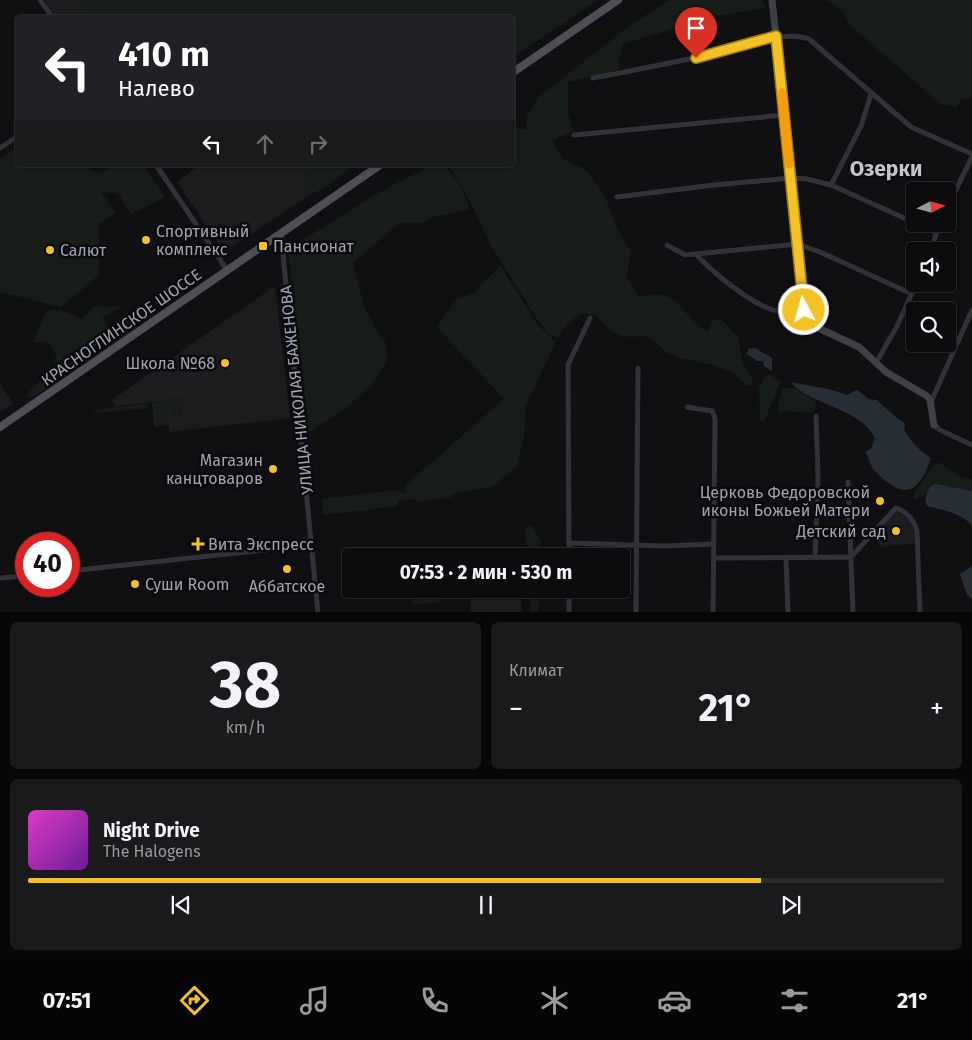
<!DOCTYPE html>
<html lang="ru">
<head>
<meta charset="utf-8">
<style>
  body { margin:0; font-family:"Fira Sans",sans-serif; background:#1a1a1c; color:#f1f3f6; height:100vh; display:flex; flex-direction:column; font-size:19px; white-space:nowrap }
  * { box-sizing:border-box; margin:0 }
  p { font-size:16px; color:#9a9b9e }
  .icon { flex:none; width:28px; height:28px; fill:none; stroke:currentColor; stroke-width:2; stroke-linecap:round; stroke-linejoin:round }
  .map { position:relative; height:612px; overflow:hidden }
  .sheet { display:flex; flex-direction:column; gap:10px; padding:10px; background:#070708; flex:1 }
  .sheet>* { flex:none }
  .hud { position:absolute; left:15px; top:15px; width:500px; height:152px; border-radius:5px; box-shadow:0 1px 4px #0004,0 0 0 1px #2c2c2e; background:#202124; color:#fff; overflow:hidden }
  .needle { width:32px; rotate:84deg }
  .buttons { position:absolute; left:906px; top:182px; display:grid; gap:10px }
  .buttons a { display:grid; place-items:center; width:50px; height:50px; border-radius:5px; background:#0c0c0e; box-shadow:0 1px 4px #0004,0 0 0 1px #2c2c2e; font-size:25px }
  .speed { position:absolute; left:15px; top:532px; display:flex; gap:10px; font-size:25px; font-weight:700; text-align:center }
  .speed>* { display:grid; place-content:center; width:65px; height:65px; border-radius:50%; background:#0c0c0e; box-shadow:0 1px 4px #0004,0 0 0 1px #2c2c2e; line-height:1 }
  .speed .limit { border:8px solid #d22; background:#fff; color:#111 }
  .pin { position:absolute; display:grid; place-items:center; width:42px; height:42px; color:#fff; margin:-51px -21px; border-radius:50% 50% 50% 0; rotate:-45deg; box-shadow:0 0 5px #0007 }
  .pin .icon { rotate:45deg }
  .me { position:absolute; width:55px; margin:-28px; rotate:354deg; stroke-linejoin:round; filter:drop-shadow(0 0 4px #0008) }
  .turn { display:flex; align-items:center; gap:18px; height:105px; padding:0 20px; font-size:22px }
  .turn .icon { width:65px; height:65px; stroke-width:2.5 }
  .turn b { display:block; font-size:35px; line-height:42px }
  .lanes { display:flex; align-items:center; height:48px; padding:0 20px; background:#0003; justify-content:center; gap:25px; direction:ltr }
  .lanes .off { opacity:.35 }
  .big { font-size:38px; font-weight:700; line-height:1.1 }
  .sheet .tile { flex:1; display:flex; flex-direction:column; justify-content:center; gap:8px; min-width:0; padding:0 18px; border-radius:8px; background:#1a1a1c }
  .sheet .dial { align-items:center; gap:0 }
  .dial b { font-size:65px; line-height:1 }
  .song { display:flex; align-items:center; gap:15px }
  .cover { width:60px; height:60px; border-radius:8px; background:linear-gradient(135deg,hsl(310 70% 55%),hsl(280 70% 35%)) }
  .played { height:5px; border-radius:2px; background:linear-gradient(90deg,#f5c225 80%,#2c2c2e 80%) }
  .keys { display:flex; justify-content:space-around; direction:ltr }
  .heat { display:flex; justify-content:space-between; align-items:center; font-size:28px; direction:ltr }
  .sheet .tiles { flex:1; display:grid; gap:10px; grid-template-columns:1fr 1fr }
  .tile:last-child { grid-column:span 2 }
  .trip { position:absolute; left:342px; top:548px; width:288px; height:50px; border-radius:5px; background:#0c0c0e; box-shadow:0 1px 4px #0004,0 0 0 1px #2c2c2e; font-weight:700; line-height:50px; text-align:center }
  .tabs { display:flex; height:80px; justify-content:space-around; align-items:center; background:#050506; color:#9a9b9e }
  .tabs .icon { width:35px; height:35px }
  .tabs .selected { color:#f5c225 }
  .tabs b { font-size:22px; color:#f1f3f6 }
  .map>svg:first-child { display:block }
  .built { fill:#1c1c1f }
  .green { fill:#161c18 }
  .water { fill:#272d35 }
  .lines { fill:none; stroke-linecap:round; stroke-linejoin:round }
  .street { stroke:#313137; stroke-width:5 }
  .secondary { stroke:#3f4047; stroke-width:7 }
  .primary { stroke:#4d4e56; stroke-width:8 }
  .route-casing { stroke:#9f7e18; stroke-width:12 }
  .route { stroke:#f5c225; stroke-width:9 }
  .slow { stroke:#f59e0b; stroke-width:9 }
  .poi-dot { fill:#f5c225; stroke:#0b0b0d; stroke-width:2 }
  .labels { text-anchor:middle; stroke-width:5; stroke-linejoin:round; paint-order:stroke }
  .poi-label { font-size:16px; fill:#a1a5b3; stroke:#0b0b0d; text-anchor:start }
  .street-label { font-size:16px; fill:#a1a5b3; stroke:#0b0b0d }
  .district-label { font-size:21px; font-weight:bold; fill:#c2c4cf; stroke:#0b0b0d }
</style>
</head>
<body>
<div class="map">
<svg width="972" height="613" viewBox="0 0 972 613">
  <rect width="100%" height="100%" fill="#101012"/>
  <g class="built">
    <polygon points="44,0 79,0 87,17 56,17"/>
    <polygon points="199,165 303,165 308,196 224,252 177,182"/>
    <polygon points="275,286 290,418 169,432 166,401 116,406 112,400"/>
    <polygon points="0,383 13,404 0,412"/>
    <polygon points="897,510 913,524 916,543 882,547 872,537"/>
    <polygon points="469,589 520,589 522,612 471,612"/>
  </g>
  <g class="green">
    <polygon points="79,0 598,0 513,57 512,18 87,18"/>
    <path d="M669 0H762L766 8 720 15 622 44 618 70 568 82V113L573 131 553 141 563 159 586 170 605 196 616 226 631 252 627 278 638 296C646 296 659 293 666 296 683 303 691 324 708 332L712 322 716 319 722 320 738 337 743 364 753 379 752 385H746C730 364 698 363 674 356 664 353 658 342 649 338 640 334 628 339 619 335 604 331 603 312 585 314 575 314 562 329 558 338L549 334 540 324 492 247 465 192 448 165H512L513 124 515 127 526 130 527 116 539 97 629 26Z"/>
    <path d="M825 0H972V99L962 98 957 107 941 104 849 24C844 12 837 3 825 0Z"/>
    <path d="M17 147 18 165H84C101 180 102 170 119 165 125 163 136 165 143 165L165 197 131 214 118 193 101 192 116 213 99 224V275L61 307 0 292V159Z"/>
    <polygon points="303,165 356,165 322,189 308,196"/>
    <path d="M432 165H445L461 187 470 209 433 217 424 222H400L353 263 364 306 379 335 385 341 388 358C371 394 340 412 308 433L288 249 380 192Z"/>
    <polygon points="500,265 538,325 556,342 526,405 524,437 517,466 492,487 452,494 452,497 419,502 414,499 398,501 398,506 323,515 322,499 395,490 406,494 405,486 504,399 437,327 456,300 474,293"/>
    <path d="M123 306 102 318 110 328 128 317 130 320 128 328 130 334 112 345 105 332 100 337 102 351 32 398 24 397 54 367 56 353 47 341 33 343 46 311C60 308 70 313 82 320L93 307Z"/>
    <polygon points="770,375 781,381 764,422 760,421 759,387 765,376"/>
    <polygon points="783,387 796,389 816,402 814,413 785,411 779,414 777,409"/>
    <polygon points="181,398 183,415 172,416 170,399"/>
    <polygon points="166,402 168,425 154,427 152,403"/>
    <polygon points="148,404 148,408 95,413 94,410"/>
    <path d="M938 462 960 477 972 479V491L936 484 930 486 927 494 914 500V492C922 484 930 467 938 462Z"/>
    <polygon points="531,526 541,540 540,556 531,556 525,539 526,527"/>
    <polygon points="411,589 438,589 440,602 413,605"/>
    <polygon points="530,589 541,589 538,612 531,612"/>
  </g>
  <g class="water">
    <polygon points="755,348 772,358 772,371 764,366 763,361 757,361 747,354 748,349"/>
    <path d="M791 382C809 386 831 388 847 395L857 390 869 399 877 400 892 414 905 424 904 430C911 442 920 451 931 458 917 499 901 498 874 470 870 465 869 457 865 452L871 449 875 438C860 407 806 404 791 382Z"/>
    <path d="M936 484 972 491V525C960 513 943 510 927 506L925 499 930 486Z"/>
    <polygon points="972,566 972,599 967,595 960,574"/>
  </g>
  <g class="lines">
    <g class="street">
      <polyline points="40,0 53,18"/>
      <path d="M593 78C627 72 660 65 694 58 724 52 781 28 809 39L911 127 972 154"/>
      <polyline points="574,135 784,115"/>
      <polyline points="0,148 18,136"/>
      <polyline points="156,165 227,270"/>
      <polyline points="831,185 861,126 871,94"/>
      <polyline points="617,197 714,185 791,178 807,179 831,185 915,223"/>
      <polyline points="948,206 972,157"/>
      <polyline points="917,224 935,232"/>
      <polyline points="281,234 318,613"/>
      <polyline points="667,245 685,255 797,244 820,252 912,294"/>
      <polyline points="931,251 939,224"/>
      <path d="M696 254C712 272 753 306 777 311 786 313 795 312 804 310"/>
      <polyline points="876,363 897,326 916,284"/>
      <polyline points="931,402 972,310"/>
      <polyline points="687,407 712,411 715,418 713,613"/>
      <polyline points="934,425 940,430 972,445"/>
      <polyline points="848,482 853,613"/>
      <polyline points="569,543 665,546 713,544"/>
      <polyline points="569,556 568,365 590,318"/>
      <polyline points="786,557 788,613"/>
      <polyline points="815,557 818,477 816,416"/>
      <path d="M851 557 892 512 896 508C905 510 915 521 917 531L920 613"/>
      <polyline points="713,558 851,557"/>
      <polyline points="69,571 311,545"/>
      <polyline points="0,578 26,576"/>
      <polyline points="569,613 569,589"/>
      <polyline points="636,613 638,368"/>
    </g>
    <polyline class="secondary" points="772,0 806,317 816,327 859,347 886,372 927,396 930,400 934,425"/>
    <g class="primary">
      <polyline points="512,73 618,0"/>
      <polyline points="0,427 380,165"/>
    </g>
  </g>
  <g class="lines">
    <defs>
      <polyline id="route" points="696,58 776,36 804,310"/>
    </defs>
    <use href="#route" class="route-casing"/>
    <use href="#route" class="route"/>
    <polyline class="slow" points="782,93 789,164"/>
  </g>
  <g class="poi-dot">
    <circle cx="146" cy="240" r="5"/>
    <rect x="258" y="241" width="10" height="10" rx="2.5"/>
    <circle cx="50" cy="250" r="5"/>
    <circle cx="225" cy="363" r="5"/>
    <circle cx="273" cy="469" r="5"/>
    <circle cx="880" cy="501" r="5"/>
    <circle cx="896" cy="531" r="5"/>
    <path d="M195.5 536.5h5v5h5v5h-5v5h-5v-5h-5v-5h5z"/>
    <circle cx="287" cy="569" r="5"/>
    <circle cx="135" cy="584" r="5"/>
  </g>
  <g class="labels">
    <g class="poi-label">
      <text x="156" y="237">Спортивный<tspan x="156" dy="18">комплекс</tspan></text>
      <text x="273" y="252">Пансионат</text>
      <text x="60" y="256">Салют</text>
      <text x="215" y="369" text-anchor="end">Школа №68</text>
      <text x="263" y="466" text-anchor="end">Магазин<tspan x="263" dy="18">канцтоваров</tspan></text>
      <text x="870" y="498" text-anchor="end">Церковь Федоровской<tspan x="870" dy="18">иконы Божьей Матери</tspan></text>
      <text x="886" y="537" text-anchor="end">Детский сад</text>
      <text x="208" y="550">Вита Экспресс</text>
      <text x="145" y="590">Суши Room</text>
      <text x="287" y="592" text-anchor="middle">Аббатское</text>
    </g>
    <g class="street-label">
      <text transform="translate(121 327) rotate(-35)" y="6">КРАСНОГЛИНСКОЕ ШОССЕ</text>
      <text transform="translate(296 390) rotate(-96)" y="6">УЛИЦА НИКОЛАЯ БАЖЕНОВА</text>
    </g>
    <g class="district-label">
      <text x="886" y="176">Озерки</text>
    </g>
  </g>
</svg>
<div class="buttons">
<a><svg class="needle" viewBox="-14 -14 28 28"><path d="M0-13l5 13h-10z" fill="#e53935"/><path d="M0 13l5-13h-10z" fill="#9a9b9e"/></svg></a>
<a><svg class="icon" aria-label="sound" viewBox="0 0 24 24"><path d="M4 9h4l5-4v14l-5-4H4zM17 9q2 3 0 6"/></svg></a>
<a><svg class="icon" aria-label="search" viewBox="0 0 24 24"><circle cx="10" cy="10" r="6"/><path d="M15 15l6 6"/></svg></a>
</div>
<div class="speed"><div class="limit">40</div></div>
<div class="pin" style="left:696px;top:58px;background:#d93025"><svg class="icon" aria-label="arrive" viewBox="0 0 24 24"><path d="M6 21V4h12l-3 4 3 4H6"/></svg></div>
<svg class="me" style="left:804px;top:310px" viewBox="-20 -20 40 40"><circle r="17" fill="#f5c225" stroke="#fff" stroke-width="3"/><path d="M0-11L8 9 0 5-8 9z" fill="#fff"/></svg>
<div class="trip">07:53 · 2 мин · 530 m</div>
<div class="hud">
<div class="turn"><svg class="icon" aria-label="left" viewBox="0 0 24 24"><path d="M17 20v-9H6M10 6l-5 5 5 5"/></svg><div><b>410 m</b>Налево</div></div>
<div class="lanes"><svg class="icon" aria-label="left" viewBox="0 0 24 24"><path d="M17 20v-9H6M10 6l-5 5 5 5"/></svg><svg class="icon off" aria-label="ahead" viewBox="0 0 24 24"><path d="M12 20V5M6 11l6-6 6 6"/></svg><svg class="icon off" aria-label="right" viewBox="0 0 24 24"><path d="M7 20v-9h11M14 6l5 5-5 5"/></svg></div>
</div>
</div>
<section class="sheet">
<div class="tiles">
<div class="tile dial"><b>38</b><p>km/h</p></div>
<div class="tile"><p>Климат</p>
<div class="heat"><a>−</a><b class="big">21°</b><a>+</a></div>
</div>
<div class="tile">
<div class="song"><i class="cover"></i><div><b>Night Drive</b><p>The Halogens</p></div></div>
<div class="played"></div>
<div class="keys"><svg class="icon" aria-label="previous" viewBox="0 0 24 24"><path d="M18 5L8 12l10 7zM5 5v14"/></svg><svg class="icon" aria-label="pause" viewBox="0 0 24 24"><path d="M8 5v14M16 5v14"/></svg><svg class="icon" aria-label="next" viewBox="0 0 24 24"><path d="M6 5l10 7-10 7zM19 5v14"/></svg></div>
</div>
</div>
</section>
<nav class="tabs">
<b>07:51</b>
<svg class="icon selected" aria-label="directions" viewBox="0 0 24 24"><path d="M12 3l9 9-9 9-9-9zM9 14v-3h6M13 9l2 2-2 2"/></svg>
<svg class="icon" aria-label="music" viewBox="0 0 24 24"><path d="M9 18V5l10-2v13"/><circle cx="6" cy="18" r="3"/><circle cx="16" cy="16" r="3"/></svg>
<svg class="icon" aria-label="phone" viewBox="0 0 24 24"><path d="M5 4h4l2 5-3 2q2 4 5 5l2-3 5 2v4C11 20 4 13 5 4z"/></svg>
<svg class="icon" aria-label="climate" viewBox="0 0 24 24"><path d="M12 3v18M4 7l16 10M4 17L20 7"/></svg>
<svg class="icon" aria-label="car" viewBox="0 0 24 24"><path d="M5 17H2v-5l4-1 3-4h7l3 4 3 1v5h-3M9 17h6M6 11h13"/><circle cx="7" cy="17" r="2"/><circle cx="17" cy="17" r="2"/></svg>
<svg class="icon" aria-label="filters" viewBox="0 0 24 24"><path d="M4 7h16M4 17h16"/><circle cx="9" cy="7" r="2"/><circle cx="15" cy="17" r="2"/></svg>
<b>21°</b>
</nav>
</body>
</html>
